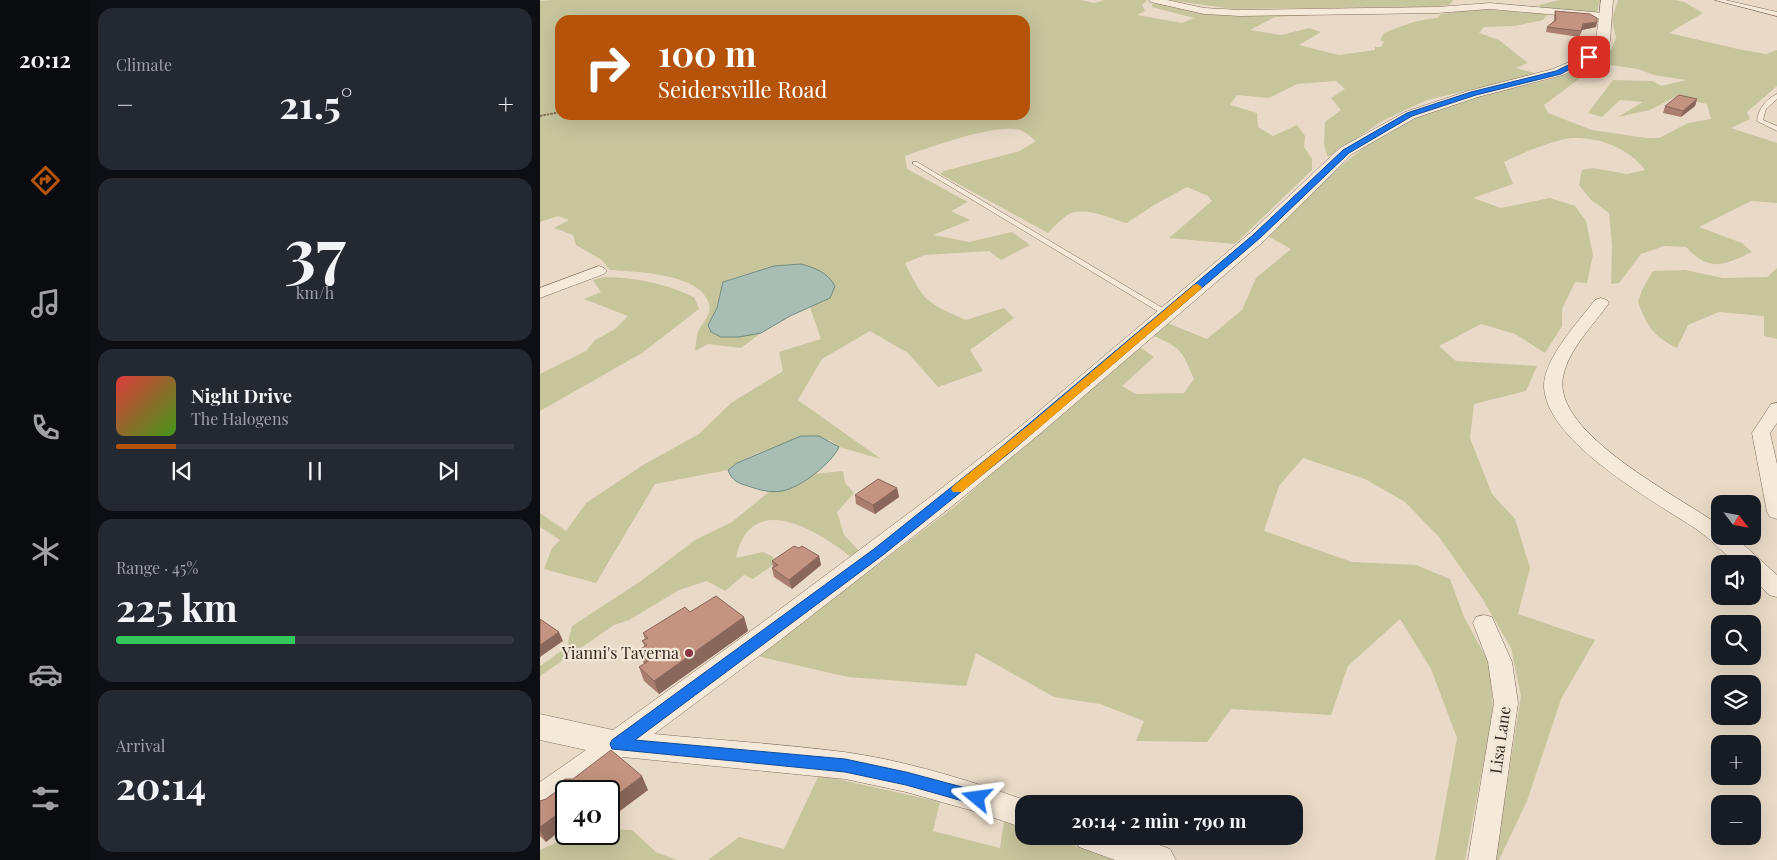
<!DOCTYPE html>
<html lang="en">
<head>
<meta charset="utf-8">
<style>
  body { margin:0; font-family:"Playfair Display",serif; background:#242831; color:#f1f3f6; height:100vh; display:flex; flex-direction:column; font-size:19px; white-space:nowrap }
  * { box-sizing:border-box; margin:0 }
  p { font-size:16px; color:#9ea1a6 }
  .icon { flex:none; width:28px; height:28px; fill:none; stroke:currentColor; stroke-width:2; stroke-linecap:round; stroke-linejoin:round }
  .map { position:relative; flex:1; overflow:hidden }
  .sheet { display:flex; flex-direction:column; gap:8px; padding:8px; background:#0d0f14; width:450px }
  .sheet>* { flex:none }
  .banner { position:absolute; left:15px; top:15px; width:475px; height:105px; border-radius:15px; box-shadow:0 5px 20px #0002; background:#b45309; color:#fff; overflow:hidden }
  .needle { width:32px; rotate:122deg }
  .controls { position:absolute; left:1171px; top:495px; display:grid; gap:10px }
  .controls a { display:grid; place-items:center; width:50px; height:50px; border-radius:10px; background:#171b24; box-shadow:0 5px 20px #0002; font-size:25px }
  .speed { position:absolute; left:15px; top:780px; display:flex; gap:10px; font-size:25px; font-weight:700; text-align:center }
  .speed>* { display:grid; place-content:center; width:65px; height:65px; border-radius:50%; background:#171b24; box-shadow:0 5px 20px #0002; line-height:1 }
  .speed .limit { border:2px solid #111; border-radius:8px; background:#fff; color:#111 }
  .pin { position:absolute; display:grid; place-items:center; width:42px; height:42px; color:#fff; margin:-21px; border-radius:10px; box-shadow:0 2px 8px #0006 }
  .me { position:absolute; width:55px; margin:-28px; rotate:286deg; stroke-linejoin:round; filter:drop-shadow(0 0 4px #0008) }
  .turn { display:flex; align-items:center; gap:18px; height:105px; padding:0 20px; font-size:22px }
  .turn .icon { width:65px; height:65px; stroke-width:2.5 }
  .turn b { display:block; font-size:35px; line-height:42px }
  .big { font-size:38px; font-weight:700; line-height:1.1 }
  .sheet .tile { flex:1; display:flex; flex-direction:column; justify-content:center; gap:8px; min-width:0; padding:0 18px; border-radius:15px; background:#242831 }
  .sheet .dial { align-items:center; gap:0 }
  .dial b { font-size:65px; line-height:1 }
  .song { display:flex; align-items:center; gap:15px }
  .cover { width:60px; height:60px; border-radius:8px; background:linear-gradient(135deg,hsl(0 70% 55%),hsl(100 70% 35%)) }
  .played { height:5px; border-radius:2px; background:linear-gradient(90deg,#b45309 15%,#363941 15%) }
  .keys { display:flex; justify-content:space-around; direction:ltr }
  .heat { display:flex; justify-content:space-between; align-items:center; font-size:28px; direction:ltr }
  .charge { height:8px; border-radius:4px; background:linear-gradient(90deg,#34c759 45%,#363941 0) }
  .trip { position:absolute; left:475px; top:795px; width:288px; height:50px; border-radius:15px; background:#171b24; box-shadow:0 5px 20px #0002; font-weight:700; line-height:50px; text-align:center }
  main { display:flex; flex:1; min-height:0 }
  .dock { display:flex; flex-direction:column; width:90px; justify-content:space-around; align-items:center; background:#090b0e; color:#9ea1a6 }
  .dock .icon { width:35px; height:35px }
  .dock .on { color:#b45309 }
  .dock b { font-size:22px; color:#f1f3f6 }
  .map>svg:first-child { display:block }
  .green { fill:#c7c59c; fill-rule:evenodd }
  .water { fill:#a8beb4; stroke:#6f8b80 }
  .lines { fill:none; stroke-linecap:round; stroke-linejoin:round }
  .service-casing { stroke:#836d5e; stroke-width:1 }
  .minor-casing { stroke:#836d5e; stroke-width:1 }
  .tertiary-casing { stroke:#836d5e; stroke-width:1 }
  .path { stroke:#836d5e; stroke-width:2; stroke-dasharray:2.5 1; stroke-linecap:butt }
  .service { fill:#f5e9d9; fill-rule:evenodd }
  .minor { fill:#f5e9d9; fill-rule:evenodd }
  .tertiary { fill:#f5e9d9; fill-rule:evenodd }
  .wall { fill:#a97e6f }
  .shaded-wall { fill:#89675a }
  .building { fill:#c49381; stroke:#89675a }
  .route { fill:#1a73e8; stroke:#114b97 }
  .slow { fill:#f59e0b }
  .poi-dot { fill:#8c3542; stroke:#f2e6d6; stroke-width:2 }
  .labels { text-anchor:middle; stroke-width:4.5; stroke-linejoin:round; paint-order:stroke }
  .near-poi-label { font-size:16px; fill:#352720; stroke:#f2e6d6; text-anchor:end }
  .near-street-label { font-size:16px; fill:#352720; stroke:#f2e6d6 }
</style>
</head>
<body>
<main>
<nav class="dock">
<b>20:12</b>
<svg class="icon on" aria-label="directions" viewBox="0 0 24 24"><path d="M12 3l9 9-9 9-9-9zM9 14v-3h6M13 9l2 2-2 2"/></svg>
<svg class="icon" aria-label="music" viewBox="0 0 24 24"><path d="M9 18V5l10-2v13"/><circle cx="6" cy="18" r="3"/><circle cx="16" cy="16" r="3"/></svg>
<svg class="icon" aria-label="phone" viewBox="0 0 24 24"><path d="M5 4h4l2 5-3 2q2 4 5 5l2-3 5 2v4C11 20 4 13 5 4z"/></svg>
<svg class="icon" aria-label="climate" viewBox="0 0 24 24"><path d="M12 3v18M4 7l16 10M4 17L20 7"/></svg>
<svg class="icon" aria-label="car" viewBox="0 0 24 24"><path d="M5 17H2v-5l4-1 3-4h7l3 4 3 1v5h-3M9 17h6M6 11h13"/><circle cx="7" cy="17" r="2"/><circle cx="17" cy="17" r="2"/></svg>
<svg class="icon" aria-label="filters" viewBox="0 0 24 24"><path d="M4 7h16M4 17h16"/><circle cx="9" cy="7" r="2"/><circle cx="15" cy="17" r="2"/></svg>
</nav>
<section class="sheet">
<div class="tile"><p>Climate</p>
<div class="heat"><a>−</a><b class="big">21.5°</b><a>+</a></div>
</div>
<div class="tile dial"><b>37</b><p>km/h</p></div>
<div class="tile">
<div class="song"><i class="cover"></i><div><b>Night Drive</b><p>The Halogens</p></div></div>
<div class="played"></div>
<div class="keys"><svg class="icon" aria-label="previous" viewBox="0 0 24 24"><path d="M18 5L8 12l10 7zM5 5v14"/></svg><svg class="icon" aria-label="pause" viewBox="0 0 24 24"><path d="M8 5v14M16 5v14"/></svg><svg class="icon" aria-label="next" viewBox="0 0 24 24"><path d="M6 5l10 7-10 7zM19 5v14"/></svg></div>
</div>
<div class="tile"><p>Range · 45%</p><b class="big">225 km</b><div class="charge"></div></div>
<div class="tile"><p>Arrival</p><b class="big">20:14</b></div>
</section>
<div class="map">
<svg width="1237" height="860" viewBox="0 0 1237 860">
  <rect width="100%" height="100%" fill="#e9dac7"/>
  <g class="green">
    <path d="M12 0H541L554 3 564 0H607L602 5 605 11 597 15 642 23 654 18 612 7V4C622 0 646 11 658 12 700 18 744 14 787 14L735 17 710 30 741 35 769 28 781 32 759 45 799 55 835 50V47H841L844 42 840 40 844 33C861 26 879 19 897 18L901 14 938 9 1000 13 1007 15 1003 20 975 26 944 27 939 33 959 40 988 63 976 68 998 74 887 100 844 120 788 157 784 145 785 122 801 110 791 98 805 89 796 81 757 84 729 98 697 95 690 105 717 113 718 127 733 136 757 125 765 136 764 147 772 159V170L695 244 629 238 672 201 668 196 647 187 614 205 587 223C571 219 546 206 529 214 522 218 514 227 508 233L400 174 404 171 480 151 496 141C492 138 486 132 480 130 456 123 390 147 365 156L367 169 428 202 411 211 430 220 393 235 429 242 472 232 490 245 461 260 449 251 385 255 365 263C384 302 387 303 426 320L464 308 474 318 430 350 443 371 398 387 368 353 330 331 282 359 258 400 341 459 299 447 290 440C255 444 217 446 188 470L115 484 56 583 4 569 12 548 20 540 0 527V513L26 531 46 503 103 465 159 434 191 403 243 371 239 352 281 339 270 307 290 298 261 264C233 266 209 272 183 282L177 308 168 325 181 337H199L221 333 201 348 168 344 155 351C156 345 156 338 158 332 161 323 172 316 169 305 163 273 95 272 70 270L62 260 36 245 33 235 14 228 29 220 18 216 0 222V1ZM20 20H485V115H20Z"/>
    <polygon points="628,0 913,0 913,1 909,5 888,7 693,9"/>
    <polygon points="1019,0 1060,0 1057,12 1001,8 999,5"/>
    <path d="M1078 0H1135L1144 2 1163 13 1129 33 1198 49 1226 54 1237 50V86L1207 112 1210 119 1191 128 1237 143V203L1211 201 1159 227 1202 243 1212 252C1183 266 1169 272 1146 247L1124 246 1101 254 1079 283 1071 284 1072 246 1069 213 1051 200 1039 185 1042 170 1053 168 1087 174 1105 170C1090 149 1060 137 1034 138 1017 138 980 154 964 162L973 184 933 198 961 208 1010 198 1035 206 1046 221 1053 255 1047 283 1035 282 1022 309V326L1005 353 975 334 941 324 899 346 916 361 997 366 986 391 934 404 930 438 952 494 975 519 990 568 978 614 1055 640 1021 699 987 801 959 860H955L981 696 971 648 942 598 899 537 865 502 825 479 763 458 739 486 724 531 812 562 876 565 910 579 924 617 950 665 953 713 925 860H895L917 738 891 669 860 619 808 666 791 715 691 709 667 742 596 741 604 721 560 704 514 697 436 653 426 686 308 677 217 656 418 504 487 441 600 347 614 357 582 386 596 394 644 393 654 379C641 349 642 349 612 335L625 322 667 339 702 310 716 278 751 249 726 235C774 194 819 139 879 116 899 108 922 100 944 95 980 86 1016 81 1050 65L1051 70 1004 105 1008 113 1052 130 1106 138H1119L1148 123 1171 119 1167 104 1135 97 1110 110 1078 117 1103 102 1080 100 1062 117 1048 113 1073 80 1113 81 1121 86 1146 80 1114 75 1098 69 1070 65 1057 59 1071 50 1076 38 1072 20Z"/>
    <path d="M1237 268V339L1224 336V316L1179 312 1148 325 1137 348C1114 337 1107 326 1098 302L1102 290 1113 271 1145 270 1183 278 1227 277Z"/>
    <path d="M64 277C97 278 124 283 154 297L159 309 102 353 0 411V374L46 351 55 340 75 329 88 316 44 299 61 292 53 280Z"/>
    <path d="M303 471 305 483 314 493 297 512 304 535 321 553 313 559C280 531 210 488 196 558L223 552 233 557 237 562 213 579 204 575 185 591 167 581 139 590 89 620 74 625 0 676V666L27 647 32 626 101 581 155 540 192 522 230 491H243L273 474Z"/>
    <polygon points="279,775 400,802 393,831 460,848 464,821 484,828 484,836 509,836 574,860 168,860 199,837 244,849"/>
    <polygon points="69,829 92,830 116,852 137,860 0,860 0,850 35,834 69,834"/>
  </g>
  <g class="water">
    <path d="M261 264C275 268 287 272 295 286L290 298 250 316 221 333 199 337H181L171 332 168 325 177 308 183 282 234 266Z"/>
    <path d="M261 436H279L299 447C292 463 260 488 242 491 229 493 220 490 208 486 198 483 192 481 188 470L197 463Z"/>
  </g>
  <g class="lines">
    <defs>
      <g id="service">
        <polygon points="1175,0 1185,0 1237,12 1237,16"/>
        <path d="M1237 94V99L1226 109 1223 120 1237 126V131L1217 121C1218 109 1226 99 1237 94Z"/>
        <polygon points="373,162 377,162 631,313 630,315 624,315 373,164"/>
      </g>
      <g id="minor">
        <polygon points="609,0 627,0 664,8 700,10 897,7 950,3 1064,13 1069,16 1064,19 950,9 897,13 700,16 664,14 611,2"/>
        <polygon points="59,266 64,268 67,271 64,274 0,298 0,288"/>
        <path d="M1061 298 1067 300 1069 303C1053 326 1029 348 1023 377 1012 434 1141 497 1180 526V536H1194L1237 575V597L1229 595 1212 577V564C1208 564 1201 565 1198 563 1183 554 1171 539 1156 529 1114 501 1007 443 1004 387 1003 359 1039 321 1055 300Z"/>
        <polygon points="1237,403 1237,423 1230,433 1237,464 1237,519 1230,517 1227,512 1212,433 1231,404"/>
        <polygon points="944,615 952,617 972,662 978,703 956,860 928,860 954,703 948,662 933,623 936,617"/>
      </g>
      <g id="tertiary">
        <path d="M1061 0H1073L1070 41 1061 55 1046 65 1023 75 938 97 875 118 812 154 724 241 502 432 411 507 239 641 114 734C177 740 241 744 304 752 369 761 434 782 496 804H484V828L437 812 366 792 305 779 83 757 38 791H26V800L12 811 0 815V782L46 750 0 740V714L73 730 219 625 393 495 486 422 710 233 800 148 865 112 928 91 1013 69 1036 59 1051 49 1056 41Z"/>
        <polygon points="534,836 595,836 630,849 636,860 575,860 539,847"/>
      </g>
    </defs>
    <use href="#service" class="service-casing"/>
    <use href="#minor" class="minor-casing"/>
    <use href="#tertiary" class="tertiary-casing"/>
    <g class="path">
      <polyline points="204,20 230,17 241,20"/>
      <polyline points="299,20 333,16 342,20"/>
      <polyline points="16,54 20,49"/>
      <polyline points="0,116 20,112"/>
    </g>
    <use href="#service" class="service"/>
    <use href="#minor" class="minor"/>
    <use href="#tertiary" class="tertiary"/>
  </g>
  <g class="wall">
    <polygon points="1015,11 1056,27 1042,30 1039,37 1006,32 1007,27 1014,21 1014,16"/>
    <polygon points="1157,99 1155,106 1141,117 1123,113 1125,106"/>
    <polygon points="357,488 359,497 335,514 316,504 315,495"/>
    <polygon points="279,556 281,565 252,589 234,577 232,568 233,568 232,561"/>
    <polygon points="150,612 204,617 208,631 119,694 104,681 99,667 104,664 99,650 105,647 102,641 105,639 103,633"/>
    <polygon points="21,788 108,790 69,819 69,791 26,791 26,826 6,842 0,836 0,801 6,799"/>
  </g>
  <g class="shaded-wall">
    <polygon points="1057,22 1056,27 1042,30 1039,37 1043,24"/>
    <polygon points="1157,99 1155,106 1141,117 1143,111"/>
    <polygon points="357,488 359,497 335,514 333,505"/>
    <polygon points="279,556 281,565 252,589 249,580"/>
    <polygon points="204,617 208,631 119,694 114,681"/>
    <polygon points="19,632 23,641 0,657 0,645"/>
    <polygon points="102,776 108,790 69,819 69,801"/>
    <polygon points="26,808 26,826 6,842 0,830 0,827"/>
  </g>
  <g class="building">
    <polygon points="1015,11 1050,14 1057,18 1057,22 1043,24 1041,31 1007,27 1016,20"/>
    <polygon points="1139,95 1157,99 1143,111 1125,106"/>
    <polygon points="338,479 357,488 333,505 315,495"/>
    <polygon points="254,546 259,548 262,546 279,556 249,580 232,568 238,565 232,561"/>
    <polygon points="176,596 204,617 114,681 99,667 110,660 99,650 107,645 102,641 108,638 103,633 145,607 150,612"/>
    <polygon points="0,619 19,632 0,645"/>
    <polygon points="71,750 102,776 69,801 69,791 26,791 26,808 0,827 0,801 6,799 21,788 21,782 25,779 33,779"/>
  </g>
  <polygon class="route" points="1047,56 1052,57 1021,74 936,95 872,116 809,153 720,238 468,454 343,555 95,740 305,759 366,772 437,791 443,793 445,798 443,803 437,805 366,785 305,772 72,749 70,744 72,740 334,549 459,449 713,235 803,150 867,113 931,92 1016,71"/>
  <polygon class="slow" points="657,284 662,287 661,289 498,429 422,492 413,492 411,489 413,486 490,424 654,285"/>
  <circle class="poi-dot" cx="149" cy="653" r="5"/>
  <g class="labels">
    <g class="near-poi-label">
      <text x="139" y="659">Yianni's Taverna</text>
    </g>
    <g class="near-street-label">
      <text transform="translate(960 740) rotate(-82)" y="6">Lisa Lane</text>
    </g>
  </g>
</svg>
<div class="controls">
<a><svg class="needle" viewBox="-14 -14 28 28"><path d="M0-13l5 13h-10z" fill="#e53935"/><path d="M0 13l5-13h-10z" fill="#9ea1a6"/></svg></a>
<a><svg class="icon" aria-label="sound" viewBox="0 0 24 24"><path d="M4 9h4l5-4v14l-5-4H4zM17 9q2 3 0 6"/></svg></a>
<a><svg class="icon" aria-label="search" viewBox="0 0 24 24"><circle cx="10" cy="10" r="6"/><path d="M15 15l6 6"/></svg></a>
<a><svg class="icon" aria-label="layers" viewBox="0 0 24 24"><path d="M12 4l9 5-9 5-9-5zM3 14l9 5 9-5"/></svg></a>
<a>+</a>
<a>−</a>
</div>
<div class="speed"><div class="limit">40</div></div>
<div class="pin" style="left:1049px;top:57px;background:#d93025"><svg class="icon" aria-label="arrive" viewBox="0 0 24 24"><path d="M6 21V4h12l-3 4 3 4H6"/></svg></div>
<svg class="me" style="left:437px;top:798px" viewBox="-20 -20 40 40"><path d="M0-17L14 15 0 8-14 15z" fill="#1a73e8" stroke="#fff" stroke-width="4"/></svg>
<div class="trip">20:14 · 2 min · 790 m</div>
<div class="banner">
<div class="turn"><svg class="icon" aria-label="right" viewBox="0 0 24 24"><path d="M7 20v-9h11M14 6l5 5-5 5"/></svg><div><b>100 m</b>Seidersville Road</div></div>
</div>
</div>
</main>
</body>
</html>
